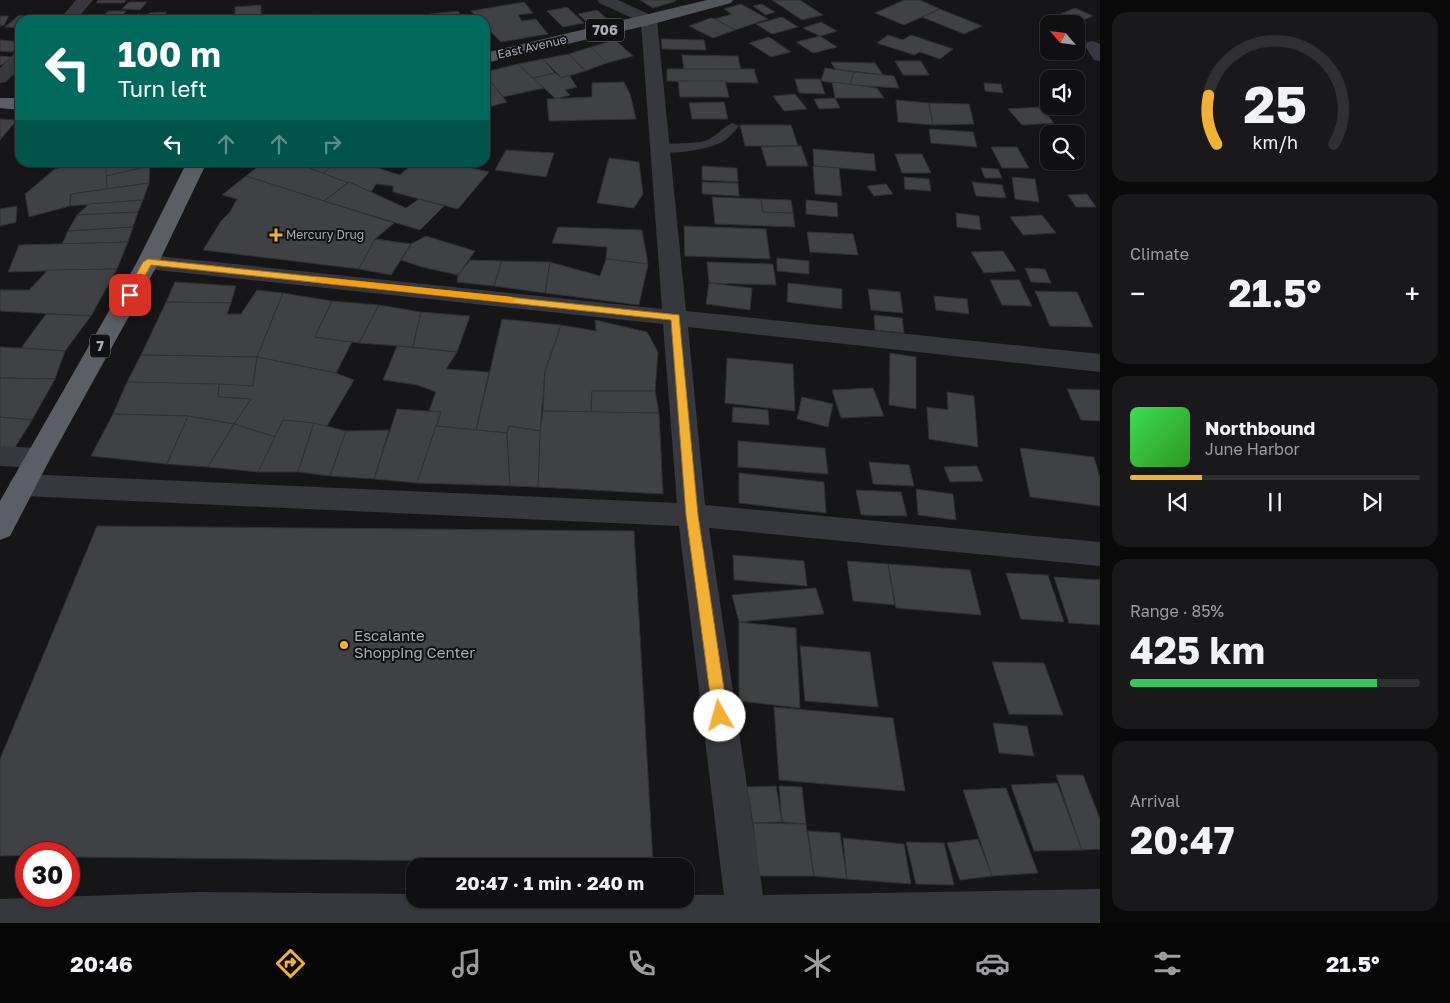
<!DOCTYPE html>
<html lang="en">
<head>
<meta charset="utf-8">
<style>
  body { margin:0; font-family:"Golos Text",sans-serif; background:#19191b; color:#f1f3f6; height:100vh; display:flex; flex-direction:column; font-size:19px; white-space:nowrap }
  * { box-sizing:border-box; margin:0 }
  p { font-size:16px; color:#9c9d9f }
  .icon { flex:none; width:28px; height:28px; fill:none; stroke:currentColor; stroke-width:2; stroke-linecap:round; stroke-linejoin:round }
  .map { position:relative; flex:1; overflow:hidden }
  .panel { display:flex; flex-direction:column; gap:12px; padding:12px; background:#09090a; width:350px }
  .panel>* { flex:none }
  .banner { position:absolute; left:15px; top:15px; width:475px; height:152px; border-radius:15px; box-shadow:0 1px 4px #0004,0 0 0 1px #303032; background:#00695c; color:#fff; overflow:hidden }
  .needle { width:32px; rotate:298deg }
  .tools { position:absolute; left:1040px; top:15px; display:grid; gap:10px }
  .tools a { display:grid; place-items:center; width:45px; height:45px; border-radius:10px; background:#101012; box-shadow:0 1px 4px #0004,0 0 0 1px #303032; font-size:25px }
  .speed { position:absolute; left:15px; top:842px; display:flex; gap:10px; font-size:25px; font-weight:700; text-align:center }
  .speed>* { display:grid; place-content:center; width:65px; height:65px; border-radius:50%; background:#101012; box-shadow:0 1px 4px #0004,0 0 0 1px #303032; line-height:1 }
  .speed .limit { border:8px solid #d22; background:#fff; color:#111 }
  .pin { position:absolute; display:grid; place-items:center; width:42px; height:42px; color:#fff; margin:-21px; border-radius:10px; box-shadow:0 2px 8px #0006 }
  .me { position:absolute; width:55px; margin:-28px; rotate:353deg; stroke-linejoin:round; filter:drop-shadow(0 0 4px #0008) }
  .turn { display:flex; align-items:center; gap:18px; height:105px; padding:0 20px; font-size:22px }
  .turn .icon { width:65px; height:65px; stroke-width:2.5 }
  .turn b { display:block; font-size:35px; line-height:42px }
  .lanes { display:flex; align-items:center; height:48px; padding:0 20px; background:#0003; justify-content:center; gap:25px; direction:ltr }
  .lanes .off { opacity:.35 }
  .big { font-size:38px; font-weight:700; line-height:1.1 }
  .panel .widget { flex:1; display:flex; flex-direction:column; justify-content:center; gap:8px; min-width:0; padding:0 18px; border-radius:15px; background:#19191b }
  .panel .dial { align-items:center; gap:0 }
  .dial svg { height:130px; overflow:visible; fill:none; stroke:#303032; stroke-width:7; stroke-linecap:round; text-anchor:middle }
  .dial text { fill:#f1f3f6; stroke:none }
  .song { display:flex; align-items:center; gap:15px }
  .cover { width:60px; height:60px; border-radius:8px; background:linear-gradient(135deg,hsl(130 70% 55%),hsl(110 70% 35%)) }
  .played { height:5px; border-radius:2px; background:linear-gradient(90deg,#f2b134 25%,#303032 25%) }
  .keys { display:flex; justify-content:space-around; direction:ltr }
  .heat { display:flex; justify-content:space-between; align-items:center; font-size:28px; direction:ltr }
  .charge { height:8px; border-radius:4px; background:linear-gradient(90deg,#34c759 85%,#303032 0) }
  .trip { position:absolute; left:406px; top:858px; width:288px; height:50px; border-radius:15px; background:#101012; box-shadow:0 1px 4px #0004,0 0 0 1px #303032; font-weight:700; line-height:50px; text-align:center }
  .dock { display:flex; height:80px; justify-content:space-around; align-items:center; background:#060607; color:#9c9d9f }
  .dock .icon { width:35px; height:35px }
  .dock .selected { color:#f2b134 }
  .dock b { font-size:22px; color:#f1f3f6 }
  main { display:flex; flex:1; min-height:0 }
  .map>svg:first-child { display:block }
  .building { fill:#404145; stroke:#303034 }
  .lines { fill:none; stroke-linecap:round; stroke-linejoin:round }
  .service { fill:#37383d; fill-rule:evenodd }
  .minor { fill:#37383d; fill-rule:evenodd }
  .primary { fill:#53555c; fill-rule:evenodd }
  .trunk { fill:#5b5e65; fill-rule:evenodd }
  .route { fill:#f2b134; stroke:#9d7322 }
  .slow { fill:#f59e0b }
  .poi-dot { fill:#f2b134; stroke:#111113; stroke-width:2 }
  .labels { text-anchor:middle; stroke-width:4; stroke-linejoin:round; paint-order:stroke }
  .far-street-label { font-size:12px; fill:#a8adb8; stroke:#111113 }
  .far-poi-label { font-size:12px; fill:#a8adb8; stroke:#111113; text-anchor:start }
  .shield { fill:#111113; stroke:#7b7e86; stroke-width:1 }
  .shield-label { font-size:14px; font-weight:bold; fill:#a8adb8 }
  .poi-label { font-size:15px; fill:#a8adb8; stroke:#111113; text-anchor:start }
</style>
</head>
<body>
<main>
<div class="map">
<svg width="1100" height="923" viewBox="0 0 1100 923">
  <rect width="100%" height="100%" fill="#161618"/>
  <g class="building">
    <polygon points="98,0 126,0 124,3 96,3"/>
    <polygon points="640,0 674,0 676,1 653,8"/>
    <polygon points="772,0 800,0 823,15 802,20"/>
    <polygon points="904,0 920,0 940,9 904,25 875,13"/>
    <polygon points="129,2 147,2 140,10 122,9"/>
    <polygon points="524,2 533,13 518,15 522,21 536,19 548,34 501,42 485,26 485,20 479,20 471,11"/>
    <polygon points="741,4 768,19 735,30 715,19 732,14 724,9"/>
    <polygon points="762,4 775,12 766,15 753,6"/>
    <polygon points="261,5 261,17 235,19 235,7"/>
    <polygon points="567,7 584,23 563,27 547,11"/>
    <polygon points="1075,8 1093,16 1074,24 1053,17"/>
    <polygon points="940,9 982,26 964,34 922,17"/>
    <polygon points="597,10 607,19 588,23 578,14"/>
    <polygon points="108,11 126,11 119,20 101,20"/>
    <polygon points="458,11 463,20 471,20 432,20 430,14"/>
    <polygon points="166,12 163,19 145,19 149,13"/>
    <polygon points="319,14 321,20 297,20 296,16"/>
    <polygon points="19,15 44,17 41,20 20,20 20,28 5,27"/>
    <polygon points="0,16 9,16 4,25 0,26"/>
    <polygon points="782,17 798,27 772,34 756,24"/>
    <polygon points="711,18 715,19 735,30 713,38 689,26"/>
    <polygon points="821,22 837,31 820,36 803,28"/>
    <polygon points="888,35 903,40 911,35 953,49 940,59 920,52 914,55 877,43"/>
    <polygon points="820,36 837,47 813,53 796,42"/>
    <polygon points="769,37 791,52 771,57 749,43"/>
    <polygon points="661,39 704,40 706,50 662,49"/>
    <polygon points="0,40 20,42 20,46 12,52 0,51"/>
    <polygon points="615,40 633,56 607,63 591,47"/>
    <polygon points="591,47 607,63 585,71 569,54"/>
    <polygon points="569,54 585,71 562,78 543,59"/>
    <polygon points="682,55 738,56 741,71 684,70"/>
    <polygon points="0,56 11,57 2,65 0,65"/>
    <polygon points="543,59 555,73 533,78 518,64"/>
    <polygon points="895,61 921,61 929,75 903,75"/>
    <polygon points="831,62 875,63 883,75 835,69"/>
    <polygon points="518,64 544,88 503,97 485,75 485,72"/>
    <polygon points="825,68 854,72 850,85 821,81"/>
    <polygon points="667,69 754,69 758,83 667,81"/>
    <polygon points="854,72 894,76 899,88 850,85"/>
    <polygon points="555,73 562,78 569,75 577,87 565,90 570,95 556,99 533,78"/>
    <polygon points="485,75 503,97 507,102 485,108"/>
    <polygon points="795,79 820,79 825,94 799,93"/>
    <polygon points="678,81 725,81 729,97 680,97"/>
    <polygon points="624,82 630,94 636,119 549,121 547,99 592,97 592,83"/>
    <polygon points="832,82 877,88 884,98 835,98"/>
    <polygon points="984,83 1001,84 1003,93 985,91"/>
    <polygon points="795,94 807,109 784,111 773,96"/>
    <polygon points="835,98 840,108 819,109 814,99"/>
    <polygon points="896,100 929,103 933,125 898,122"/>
    <polygon points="724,102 728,119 692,119 689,103"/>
    <polygon points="929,103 969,104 974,124 933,125"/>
    <polygon points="1040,107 1054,123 1022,125 1008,109"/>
    <polygon points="0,119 17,120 0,140"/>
    <polygon points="740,125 791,125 798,146 745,146"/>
    <polygon points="929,129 973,132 977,147 931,143"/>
    <polygon points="801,146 808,166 767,166 761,147"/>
    <polygon points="991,147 1017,147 1029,168 1002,168"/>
    <polygon points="813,149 874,154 876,171 814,166"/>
    <polygon points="506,150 554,153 546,177 495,170"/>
    <polygon points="895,154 922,154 931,173 902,173"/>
    <polygon points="609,158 639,162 643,194 634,208 597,203"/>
    <polygon points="81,162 106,162 107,189 71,194 70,206 29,217 25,194 55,169"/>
    <polygon points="106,162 149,162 150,166 106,176"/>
    <polygon points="264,162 293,162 349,182 324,201 246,176"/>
    <polygon points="293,162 337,162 323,173"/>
    <polygon points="337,162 359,162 400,175 414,162 447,162 489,172 458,209 393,192 393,186 376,184 371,192 323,173"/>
    <polygon points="150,166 149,183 107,189 106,176"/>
    <polygon points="702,166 737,168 738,182 702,180"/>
    <polygon points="813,166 839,168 842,196 815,194"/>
    <polygon points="981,168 998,169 1002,178 985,178"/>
    <polygon points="246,176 324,201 394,223 375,239 359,269 203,250 221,221 230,212 237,199 222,195"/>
    <polygon points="904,177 929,179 931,191 905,189"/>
    <polygon points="1012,177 1035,179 1039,202 1015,199"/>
    <polygon points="349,182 406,208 419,199 444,206 420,230 324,201"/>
    <polygon points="702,182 738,183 739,196 702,194"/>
    <polygon points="972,182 1002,185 1006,198 976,196"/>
    <polygon points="149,183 143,200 70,206 71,194"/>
    <polygon points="886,184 893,194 874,196 867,186"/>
    <polygon points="1087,194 1096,207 1076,207 1068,195"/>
    <polygon points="712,197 761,199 763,212 793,213 795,227 715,224"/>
    <polygon points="761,199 791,200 793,213 763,212"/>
    <polygon points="143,200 138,212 77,215 89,204"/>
    <polygon points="806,200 837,203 838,217 806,214"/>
    <polygon points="17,206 16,222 0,226 0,209"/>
    <polygon points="138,212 133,227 68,231 77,215"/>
    <polygon points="956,213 979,216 981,230 957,227"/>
    <polygon points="1042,215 1056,233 1023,235 1010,217"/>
    <polygon points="684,226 766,229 770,259 685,256"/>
    <polygon points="133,227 128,242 62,244 68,231"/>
    <polygon points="558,227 642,230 648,264 606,259 607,247 552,243"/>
    <polygon points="807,232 853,234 858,255 810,252"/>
    <polygon points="426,236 475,251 458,275 422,267 401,260 411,244"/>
    <polygon points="375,239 411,244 391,275 359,269"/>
    <polygon points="128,242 117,269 8,272 19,245"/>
    <polygon points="1003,251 1016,271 984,273 971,252"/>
    <polygon points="777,258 809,261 809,274 777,271"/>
    <polygon points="606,259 648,264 639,305 545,293 550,262 600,276"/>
    <polygon points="470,260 502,261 494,286 457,282 458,275"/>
    <polygon points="502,261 550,262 545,293 494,286"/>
    <polygon points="707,262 773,264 776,285 709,283"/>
    <polygon points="1025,268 1045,269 1051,283 1031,282"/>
    <polygon points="117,269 91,316 0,311 0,290 29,290 48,270"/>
    <polygon points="990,280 1019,280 1032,306 1002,305"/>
    <polygon points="175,282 236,286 231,303 166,302"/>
    <polygon points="709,283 752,288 750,310 706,304"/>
    <polygon points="788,283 842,289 842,309 787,302"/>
    <polygon points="868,289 900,292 903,313 871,310"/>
    <polygon points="257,290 283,293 257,357 141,355 166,302 231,303 227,314 241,314"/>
    <polygon points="1035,291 1077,292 1093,327 1050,326"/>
    <polygon points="283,293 332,301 315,337 352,342 336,373 257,357"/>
    <polygon points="934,296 967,299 969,314 936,310"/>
    <polygon points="332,301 379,305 359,343 315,337"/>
    <polygon points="379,305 421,312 413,347 359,343"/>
    <polygon points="421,312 470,316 457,352 413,347"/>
    <polygon points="46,314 91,316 65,351 21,348"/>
    <polygon points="874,315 902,318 904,333 875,330"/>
    <polygon points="502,319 561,325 545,372 540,431 509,426 507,433 476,430"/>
    <polygon points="595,320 647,332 658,352 655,391 592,391 591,412 543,411 545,372 561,325 596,331"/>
    <polygon points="397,346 457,352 446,369 489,372 476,430 436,426 441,412 429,411 436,392 417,385 383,380"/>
    <polygon points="0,347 21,348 65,351 55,379 0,378"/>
    <polygon points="890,353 916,357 916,409 889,405"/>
    <polygon points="141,355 257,357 253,386 127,382"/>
    <polygon points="257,357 336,373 354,380 327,426 283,420 275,437 234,424 251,399 218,397 219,384 253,386"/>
    <polygon points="727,358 793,364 795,411 725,403"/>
    <polygon points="0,378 55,379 32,420 0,417"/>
    <polygon points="127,382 219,384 218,397 251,399 234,424 188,416 113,414"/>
    <polygon points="873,388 884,416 841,418 832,390"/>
    <polygon points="1067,389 1100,390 1100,421 1081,420"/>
    <polygon points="592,391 655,391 659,413 591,412"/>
    <polygon points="947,392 974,396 978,447 929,439 927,407 948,410"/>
    <polygon points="802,397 833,404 828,427 797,419"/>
    <polygon points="733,407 768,410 769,425 732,422"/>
    <polygon points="397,409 441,412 417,483 374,479"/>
    <polygon points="543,411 659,413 663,494 538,487 540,431"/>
    <polygon points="113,414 188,416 167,464 91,456"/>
    <polygon points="188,416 234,424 208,467 167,464"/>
    <polygon points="0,417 32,420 14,449 0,449"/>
    <polygon points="283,420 314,423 298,472 258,472"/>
    <polygon points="314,423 346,431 330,476 298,472"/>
    <polygon points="234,424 275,437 258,472 208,467"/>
    <polygon points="436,426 507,433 510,486 417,483"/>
    <polygon points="509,426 540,431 538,487 510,486 507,433"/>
    <polygon points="389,430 374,479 330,476 346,431"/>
    <polygon points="738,441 825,448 828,474 738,467"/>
    <polygon points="1020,448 1094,457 1100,478 1100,506 1030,497"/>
    <polygon points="869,462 909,465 914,486 873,484"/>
    <polygon points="977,466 983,481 950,482 944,467"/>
    <polygon points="739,473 824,482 826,513 739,503"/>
    <polygon points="916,489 953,494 956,520 918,515"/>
    <polygon points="856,490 901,492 907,516 861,515"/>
    <polygon points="97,526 634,531 653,863 69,857 69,854 0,856 0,759"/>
    <polygon points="733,555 804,561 807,586 734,580"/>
    <polygon points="847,561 888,564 895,605 853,601"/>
    <polygon points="888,564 970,570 981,615 896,608"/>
    <polygon points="1006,573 1048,575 1064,622 1021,619"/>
    <polygon points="1054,577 1100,580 1100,625 1069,623"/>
    <polygon points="816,588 824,614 739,622 732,595"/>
    <polygon points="739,622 796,628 800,708 739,701"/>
    <polygon points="800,646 870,652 878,707 805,701"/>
    <polygon points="992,662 1044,663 1063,715 1009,714"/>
    <polygon points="774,707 893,718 905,791 779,780"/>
    <polygon points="993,723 1027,726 1034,756 999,753"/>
    <polygon points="1056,775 1083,775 1100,819 1100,849 1082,850"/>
    <polygon points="1057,783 1082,850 1034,851 1011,785"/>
    <polygon points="776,786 782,822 753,823 747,787"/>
    <polygon points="779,786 802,787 806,824 782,822"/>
    <polygon points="1006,788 1038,873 992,876 963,790"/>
    <polygon points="753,823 806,824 814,876 759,876"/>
    <polygon points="808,831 840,833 847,879 814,876"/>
    <polygon points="843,838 904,844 911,884 847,879"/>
    <polygon points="978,839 992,876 960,880 947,843"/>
    <polygon points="906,842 944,843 954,885 916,884"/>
  </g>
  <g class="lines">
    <path class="service" d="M733 123 739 126C734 132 729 138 722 142 710 149 664 158 654 148 661 141 692 145 704 141 716 138 724 125 733 123Z"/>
    <g class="minor">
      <polygon points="76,0 93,0 76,20 59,20"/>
      <polygon points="597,0 618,0 655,17 657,20 686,311 1100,354 1100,372 688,327 705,505 1100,542 1100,566 709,528 763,895 1100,889 1100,923 0,923 0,899 199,892 415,894 415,899 685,899 685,895 724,895 679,526 23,496 13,493 9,485 13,477 23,474 677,503 663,324 148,269 140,267 137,262 140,257 148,255 662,309 641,22 599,3"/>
      <polygon points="1093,41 1100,44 1100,61 1094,60 1085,46 1087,42"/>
      <polygon points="20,53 20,68 6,82 0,83 0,68 14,54"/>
      <polygon points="0,446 37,448 47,451 51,458 47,465 37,468 0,466"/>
    </g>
    <polygon class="primary" points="707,0 733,0 731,3 649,25 485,63 485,53"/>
    <g class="trunk">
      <polygon points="0,98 20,98 20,110 0,108"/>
      <polygon points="187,162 207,162 159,262 50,459 10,536 0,540 0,501 137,262"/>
    </g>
  </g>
  <polygon class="route" points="148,259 679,315 698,515 728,716 725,721 720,723 716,721 713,716 686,515 671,320 151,265 133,297 126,297 125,295 143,262"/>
  <polygon class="slow" points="319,277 512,297 516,300 512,303 315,282 314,280"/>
  <g class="poi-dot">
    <path d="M273.5 227.5h5v5h5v5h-5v5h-5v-5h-5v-5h5z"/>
    <circle cx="344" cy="645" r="5"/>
  </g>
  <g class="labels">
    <g class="far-street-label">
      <text transform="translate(532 47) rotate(-13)" y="4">East Avenue</text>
    </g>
    <g class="far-poi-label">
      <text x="286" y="239">Mercury Drug</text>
    </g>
    <g class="shield">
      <rect x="586" y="18.5" width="38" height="23" rx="4"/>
      <rect x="90" y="334.5" width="20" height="23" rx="4"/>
    </g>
    <g class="shield-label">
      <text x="605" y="35">706</text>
      <text x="100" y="351">7</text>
    </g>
    <g class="poi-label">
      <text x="354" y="641">Escalante<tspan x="354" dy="17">Shopping Center</tspan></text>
    </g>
  </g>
</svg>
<div class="tools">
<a><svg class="needle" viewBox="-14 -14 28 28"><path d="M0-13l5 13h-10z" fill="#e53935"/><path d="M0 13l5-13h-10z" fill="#9c9d9f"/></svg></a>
<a><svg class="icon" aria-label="sound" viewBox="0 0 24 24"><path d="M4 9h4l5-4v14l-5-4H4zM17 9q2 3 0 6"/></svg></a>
<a><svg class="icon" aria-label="search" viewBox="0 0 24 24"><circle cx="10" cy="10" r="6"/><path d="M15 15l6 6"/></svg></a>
</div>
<div class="speed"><div class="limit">30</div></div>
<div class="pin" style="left:130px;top:295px;background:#d93025"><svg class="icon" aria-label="arrive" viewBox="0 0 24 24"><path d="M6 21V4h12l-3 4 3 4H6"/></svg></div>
<svg class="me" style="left:720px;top:716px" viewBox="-20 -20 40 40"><circle r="19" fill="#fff"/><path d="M0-13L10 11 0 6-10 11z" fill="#f2b134"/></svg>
<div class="trip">20:47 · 1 min · 240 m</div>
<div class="banner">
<div class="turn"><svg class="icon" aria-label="left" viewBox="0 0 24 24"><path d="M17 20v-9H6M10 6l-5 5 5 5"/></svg><div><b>100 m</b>Turn left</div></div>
<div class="lanes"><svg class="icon" aria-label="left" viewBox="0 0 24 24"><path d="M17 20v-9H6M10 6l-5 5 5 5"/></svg><svg class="icon off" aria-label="ahead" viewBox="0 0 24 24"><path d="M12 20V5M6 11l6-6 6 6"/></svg><svg class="icon off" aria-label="ahead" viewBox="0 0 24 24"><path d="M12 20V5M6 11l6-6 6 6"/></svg><svg class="icon off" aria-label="right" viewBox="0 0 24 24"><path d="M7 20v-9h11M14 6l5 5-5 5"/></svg></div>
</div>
</div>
<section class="panel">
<div class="widget dial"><svg viewBox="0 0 100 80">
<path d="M14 69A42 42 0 1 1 86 69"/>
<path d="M14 69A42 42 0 0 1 9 39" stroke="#f2b134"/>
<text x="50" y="56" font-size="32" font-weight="700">25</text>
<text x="50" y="72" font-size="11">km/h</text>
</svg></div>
<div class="widget"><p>Climate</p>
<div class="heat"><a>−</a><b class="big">21.5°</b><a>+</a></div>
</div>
<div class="widget">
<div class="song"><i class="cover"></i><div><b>Northbound</b><p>June Harbor</p></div></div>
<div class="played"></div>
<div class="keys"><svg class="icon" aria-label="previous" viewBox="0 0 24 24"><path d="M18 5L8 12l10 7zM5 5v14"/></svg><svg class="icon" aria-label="pause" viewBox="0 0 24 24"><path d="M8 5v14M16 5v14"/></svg><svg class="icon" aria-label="next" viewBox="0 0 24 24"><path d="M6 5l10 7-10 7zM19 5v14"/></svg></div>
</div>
<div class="widget"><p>Range · 85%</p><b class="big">425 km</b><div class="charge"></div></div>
<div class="widget"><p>Arrival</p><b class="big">20:47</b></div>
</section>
</main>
<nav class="dock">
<b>20:46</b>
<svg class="icon selected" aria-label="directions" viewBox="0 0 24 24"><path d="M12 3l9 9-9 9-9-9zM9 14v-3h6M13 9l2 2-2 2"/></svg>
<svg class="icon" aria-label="music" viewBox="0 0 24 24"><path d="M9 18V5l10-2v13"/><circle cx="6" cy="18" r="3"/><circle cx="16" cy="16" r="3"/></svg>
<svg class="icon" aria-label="phone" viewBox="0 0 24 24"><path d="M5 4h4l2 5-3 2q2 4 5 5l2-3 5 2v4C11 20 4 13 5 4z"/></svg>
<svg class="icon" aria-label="climate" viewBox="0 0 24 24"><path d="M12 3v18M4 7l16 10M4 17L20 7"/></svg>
<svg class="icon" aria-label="car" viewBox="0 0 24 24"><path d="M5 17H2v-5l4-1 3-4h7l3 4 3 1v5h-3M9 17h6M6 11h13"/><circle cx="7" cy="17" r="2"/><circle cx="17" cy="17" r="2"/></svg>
<svg class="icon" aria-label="filters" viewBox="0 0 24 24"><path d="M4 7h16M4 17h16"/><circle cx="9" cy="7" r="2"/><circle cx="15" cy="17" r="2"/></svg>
<b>21.5°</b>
</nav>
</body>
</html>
